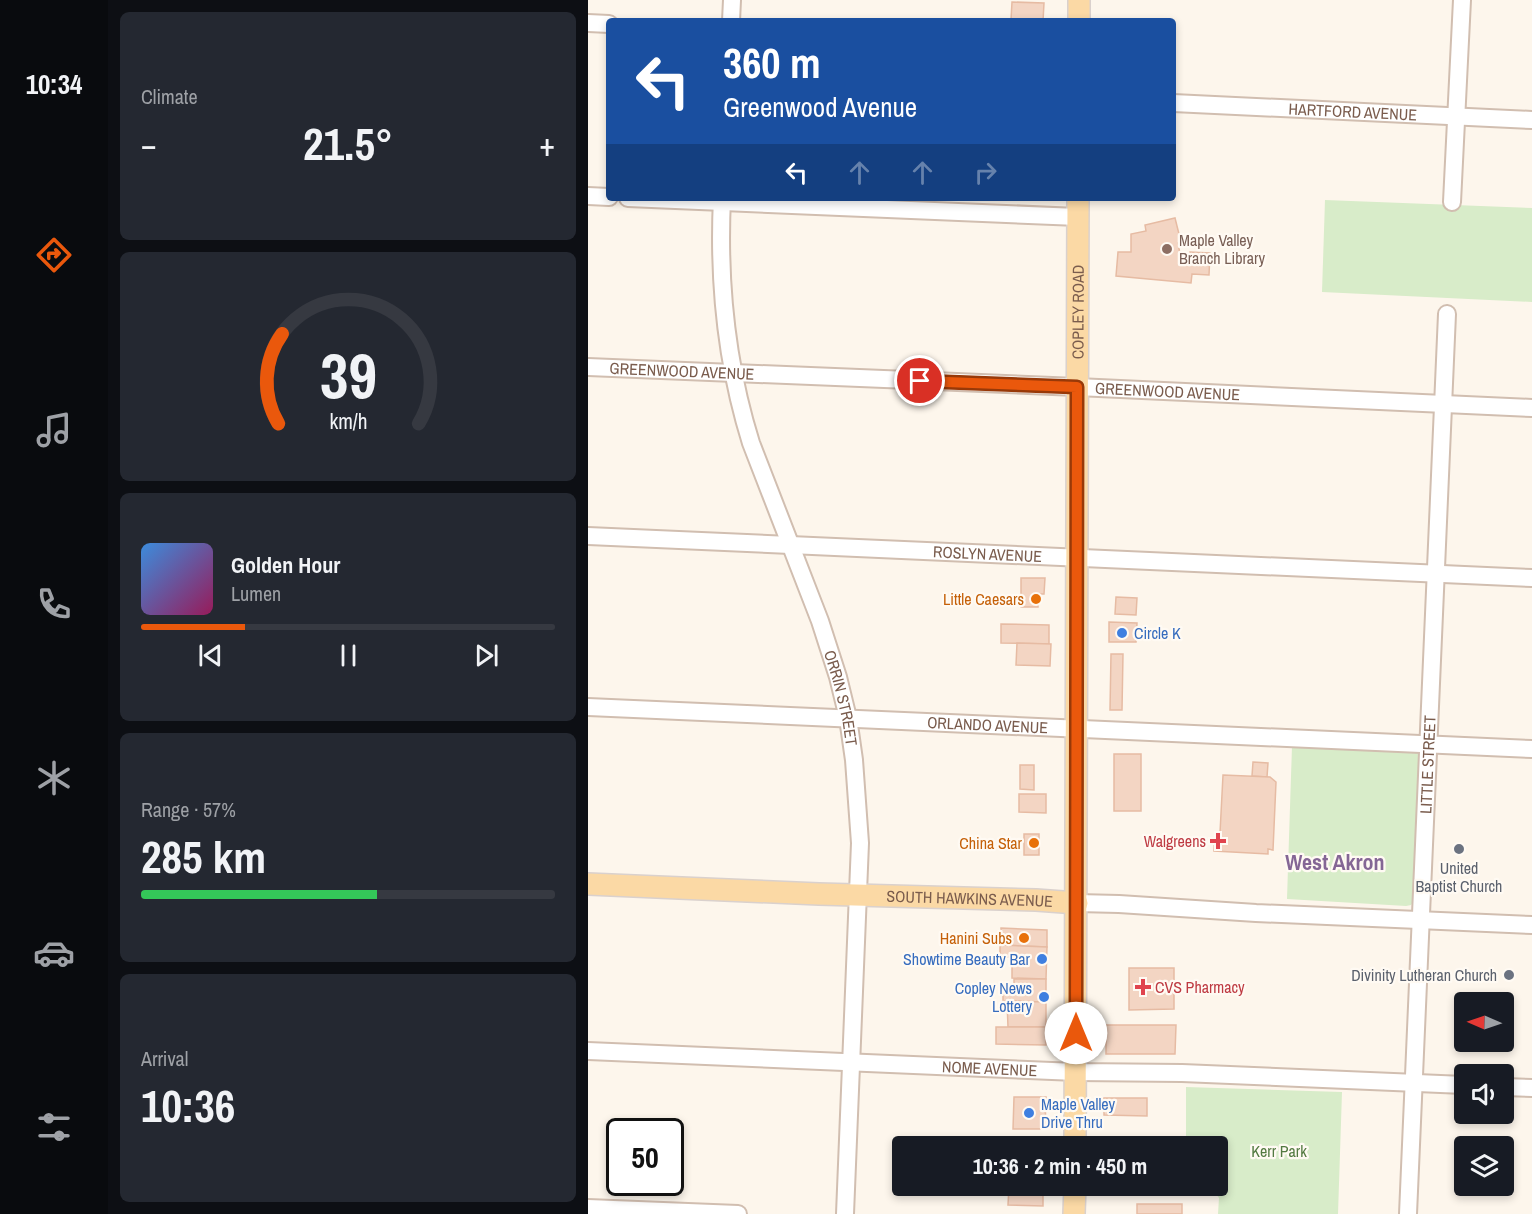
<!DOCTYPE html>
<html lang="en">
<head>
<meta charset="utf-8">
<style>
  body { margin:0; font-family:"Archivo Narrow",sans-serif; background:#242831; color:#f1f3f6; height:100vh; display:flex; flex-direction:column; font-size:22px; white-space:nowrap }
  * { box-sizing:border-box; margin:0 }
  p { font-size:20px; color:#9ea1a6 }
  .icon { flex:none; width:33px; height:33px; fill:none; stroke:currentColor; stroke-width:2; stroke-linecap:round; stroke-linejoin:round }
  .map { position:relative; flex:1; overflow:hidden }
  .details { display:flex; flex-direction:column; gap:12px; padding:12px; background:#0d0f14; width:480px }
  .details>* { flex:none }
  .guide { position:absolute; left:18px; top:18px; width:570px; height:183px; border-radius:6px; box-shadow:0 3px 9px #0003; background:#1a4fa0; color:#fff; overflow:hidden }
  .needle { width:39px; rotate:272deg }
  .tools { position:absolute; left:866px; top:992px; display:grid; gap:12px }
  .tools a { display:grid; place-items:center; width:60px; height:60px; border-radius:6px; background:#171b24; box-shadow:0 3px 9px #0003; font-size:30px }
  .speed { position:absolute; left:18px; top:1118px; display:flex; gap:12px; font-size:30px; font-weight:700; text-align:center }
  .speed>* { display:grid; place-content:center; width:78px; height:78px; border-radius:50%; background:#171b24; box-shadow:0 3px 9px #0003; line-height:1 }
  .speed .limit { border:3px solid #111; border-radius:9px; background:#fff; color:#111 }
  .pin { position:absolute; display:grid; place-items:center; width:51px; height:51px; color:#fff; margin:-26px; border:3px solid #fff; border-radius:50%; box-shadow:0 2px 6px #0007 }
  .me { position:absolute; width:66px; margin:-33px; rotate:0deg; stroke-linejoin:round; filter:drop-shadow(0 0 4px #0008) }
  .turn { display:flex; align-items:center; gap:21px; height:126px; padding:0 18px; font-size:27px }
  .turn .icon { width:78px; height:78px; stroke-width:2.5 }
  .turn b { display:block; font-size:42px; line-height:51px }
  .lanes { display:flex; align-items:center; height:57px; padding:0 18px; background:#0003; justify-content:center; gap:30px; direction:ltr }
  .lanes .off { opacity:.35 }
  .big { font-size:45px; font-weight:700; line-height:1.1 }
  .details .tile { flex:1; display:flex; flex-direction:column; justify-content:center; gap:9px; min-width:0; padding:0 21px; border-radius:9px; background:#242831 }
  .details .dial { align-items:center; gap:0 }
  .dial svg { height:156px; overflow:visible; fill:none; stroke:#363941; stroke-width:7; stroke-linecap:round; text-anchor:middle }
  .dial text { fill:#f1f3f6; stroke:none }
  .song { display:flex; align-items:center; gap:18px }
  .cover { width:72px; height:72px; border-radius:9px; background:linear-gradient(135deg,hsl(210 70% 55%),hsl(330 70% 35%)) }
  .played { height:6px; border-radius:3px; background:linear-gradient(90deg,#ea580c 25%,#363941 25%) }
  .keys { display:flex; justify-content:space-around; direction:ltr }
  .heat { display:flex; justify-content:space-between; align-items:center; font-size:33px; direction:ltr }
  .charge { height:9px; border-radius:4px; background:linear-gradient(90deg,#34c759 57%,#363941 0) }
  .trip { position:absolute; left:304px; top:1136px; width:336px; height:60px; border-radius:6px; background:#171b24; box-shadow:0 3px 9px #0003; font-weight:700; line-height:60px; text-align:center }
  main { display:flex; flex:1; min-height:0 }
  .menu { display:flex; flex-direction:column; width:108px; justify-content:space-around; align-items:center; background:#090b0e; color:#9ea1a6 }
  .menu .icon { width:42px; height:42px }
  .menu .selected { color:#ea580c }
  .menu b { font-size:27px; color:#f1f3f6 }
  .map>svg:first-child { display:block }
  .green { fill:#d8ecc9 }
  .building { fill:#f3d5c3; stroke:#e6bba3; stroke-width:1.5 }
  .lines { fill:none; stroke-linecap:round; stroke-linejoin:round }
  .minor-casing { stroke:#d1beb0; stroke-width:20 }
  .major-casing { stroke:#dad1cd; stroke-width:24 }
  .minor { stroke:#fff; stroke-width:16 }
  .major { stroke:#fbd9a5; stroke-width:21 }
  .route-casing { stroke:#983908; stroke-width:15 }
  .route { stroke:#ea580c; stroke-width:10 }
  .education-dot { fill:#8d6e63; stroke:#fffaf3; stroke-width:2 }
  .food-dot { fill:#e8710a; stroke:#fffaf3; stroke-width:2 }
  .shop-dot { fill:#3f7fe0; stroke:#fffaf3; stroke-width:2 }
  .health-dot { fill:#e0444e; stroke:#fffaf3; stroke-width:2 }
  .worship-dot { fill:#6b7280; stroke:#fffaf3; stroke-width:2 }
  .labels { text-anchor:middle; stroke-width:4.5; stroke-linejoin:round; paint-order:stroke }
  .street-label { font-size:16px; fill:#7a5c4d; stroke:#fffaf3 }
  .education-label { font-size:16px; fill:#785e54; stroke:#fffaf3; text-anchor:start }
  .food-label { font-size:16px; fill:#c56008; stroke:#fffaf3; text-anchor:end }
  .shop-label { font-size:16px; fill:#366cbe; stroke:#fffaf3; text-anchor:start }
  .health-label { font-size:16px; fill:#be3a42; stroke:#fffaf3; text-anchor:end }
  .worship-label { font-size:16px; fill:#5b616d; stroke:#fffaf3 }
  .park-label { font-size:16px; fill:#537a41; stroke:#fffaf3 }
  .district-label { font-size:22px; font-weight:bold; fill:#846695; stroke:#fffaf3 }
</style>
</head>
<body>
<main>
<nav class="menu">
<b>10:34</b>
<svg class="icon selected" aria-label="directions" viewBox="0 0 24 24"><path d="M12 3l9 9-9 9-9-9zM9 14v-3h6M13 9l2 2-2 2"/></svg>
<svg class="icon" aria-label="music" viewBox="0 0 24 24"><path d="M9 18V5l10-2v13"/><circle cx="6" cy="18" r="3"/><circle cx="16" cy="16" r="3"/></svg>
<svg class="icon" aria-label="phone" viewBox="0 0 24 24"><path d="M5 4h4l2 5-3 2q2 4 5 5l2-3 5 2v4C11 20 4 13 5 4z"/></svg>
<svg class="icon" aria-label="climate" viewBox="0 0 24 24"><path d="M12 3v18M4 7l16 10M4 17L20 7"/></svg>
<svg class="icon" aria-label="car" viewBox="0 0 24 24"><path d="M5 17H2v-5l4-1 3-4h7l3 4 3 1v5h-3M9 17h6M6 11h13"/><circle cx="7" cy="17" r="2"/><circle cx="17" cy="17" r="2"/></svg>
<svg class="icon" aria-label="filters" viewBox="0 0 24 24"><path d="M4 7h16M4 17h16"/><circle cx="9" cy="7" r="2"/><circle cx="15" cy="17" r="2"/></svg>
</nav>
<section class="details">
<div class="tile"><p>Climate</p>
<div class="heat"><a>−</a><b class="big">21.5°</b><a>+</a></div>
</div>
<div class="tile dial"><svg viewBox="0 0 100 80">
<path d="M14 69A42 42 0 1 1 86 69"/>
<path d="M14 69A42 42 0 0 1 16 23" stroke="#ea580c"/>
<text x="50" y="56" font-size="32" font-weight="700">39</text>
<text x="50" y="72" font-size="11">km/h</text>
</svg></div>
<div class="tile">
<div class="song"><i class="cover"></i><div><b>Golden Hour</b><p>Lumen</p></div></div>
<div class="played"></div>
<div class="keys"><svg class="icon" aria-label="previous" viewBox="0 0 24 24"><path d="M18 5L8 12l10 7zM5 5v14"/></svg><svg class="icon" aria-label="pause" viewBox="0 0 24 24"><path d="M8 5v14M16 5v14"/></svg><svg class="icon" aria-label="next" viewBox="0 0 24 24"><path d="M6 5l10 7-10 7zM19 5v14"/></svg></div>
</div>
<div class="tile"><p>Range · 57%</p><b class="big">285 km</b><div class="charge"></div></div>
<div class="tile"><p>Arrival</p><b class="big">10:36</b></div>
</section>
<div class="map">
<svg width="944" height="1214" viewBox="0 0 944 1214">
  <rect width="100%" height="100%" fill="#fdf6ec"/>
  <g class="green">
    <polygon points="737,200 944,208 944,302 734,292"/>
    <polygon points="704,746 827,749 834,758 827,900 823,905 818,906 699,899"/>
    <polygon points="598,1087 754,1092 750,1214 630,1214 631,1198 622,1185 630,1185 630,1146 598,1146"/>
  </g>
  <g class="building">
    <polygon points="424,2 456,3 455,21 423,20"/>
    <polygon points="587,218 593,242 590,243 592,254 602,255 602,252 622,253 621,275 604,274 603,283 528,276 530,252 543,252 543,234 558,231 557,225"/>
    <polygon points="433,578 457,578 456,594 450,594 450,607 433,607"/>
    <polygon points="528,597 549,598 548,615 527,614"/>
    <polygon points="521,622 549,623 548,642 521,642"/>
    <polygon points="413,624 461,625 461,644 413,643"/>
    <polygon points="429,643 463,644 462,666 428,665"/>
    <polygon points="523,654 535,654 534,710 522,710"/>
    <rect x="526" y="754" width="27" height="57"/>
    <polygon points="665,762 680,763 679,777 664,776"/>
    <polygon points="432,765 446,765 446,790 432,789"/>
    <polygon points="635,775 682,777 688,782 685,850 680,849 680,854 626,851 627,833 632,833"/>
    <polygon points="431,794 458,794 458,813 431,812"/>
    <rect x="436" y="834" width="15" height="21"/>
    <polygon points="413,928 459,930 459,947 412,945"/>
    <polygon points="412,945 459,947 458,979 424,978 424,957 412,957"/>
    <polygon points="541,968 586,968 586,1009 541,1010"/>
    <polygon points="426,979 458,979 458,1002 415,1001 415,989 426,989"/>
    <polygon points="419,1001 458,1002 458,1027 420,1027"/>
    <polygon points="518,1025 588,1025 587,1054 518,1054"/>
    <polygon points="408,1027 458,1027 458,1045 408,1044"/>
    <polygon points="426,1097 458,1097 457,1129 425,1129"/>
    <polygon points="516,1098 559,1098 559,1116 516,1115"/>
    <polygon points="421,1186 455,1187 455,1206 420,1205"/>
    <rect x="549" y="1204" width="45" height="10"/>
  </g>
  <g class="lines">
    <defs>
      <g id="minor">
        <polyline points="143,21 144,0"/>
        <polyline points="0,23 21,24"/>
        <path id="s1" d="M585 103 944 120"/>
        <polyline points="0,196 21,197"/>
        <polyline points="40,198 490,217"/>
        <path id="s2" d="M134 198C130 281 138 363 163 443L232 621 250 677 260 718 266 760 272 843 257 1214"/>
        <polyline points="864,202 874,0"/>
        <path id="s3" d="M0 367 489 387 944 408"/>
        <path id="s4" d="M0 536 944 578"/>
        <path id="s5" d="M0 707 944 749"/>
        <polyline points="489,903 531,904 668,913 944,925"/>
        <path id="s6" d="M0 1051 488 1072 594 1073 876 1085"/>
        <polyline points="915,1087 944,1088"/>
        <polyline points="0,1208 150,1214"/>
        <path id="s7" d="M820 1214 859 314"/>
      </g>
      <g id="major">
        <polyline points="491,21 491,0"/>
        <path id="s8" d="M0 884 231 894 448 900 489 903"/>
        <path id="s9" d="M487 1146 490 198"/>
        <polyline points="486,1214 487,1185"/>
      </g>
    </defs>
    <use href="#minor" class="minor-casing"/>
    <use href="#major" class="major-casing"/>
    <use href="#minor" class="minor"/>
    <use href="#major" class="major"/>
  </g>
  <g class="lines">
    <defs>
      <polyline id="route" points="332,381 489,387 488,1033"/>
    </defs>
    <use href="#route" class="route-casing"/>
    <use href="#route" class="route"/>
  </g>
  <circle class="education-dot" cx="579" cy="249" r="6"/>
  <g class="food-dot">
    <circle cx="448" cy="599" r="6"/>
    <circle cx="446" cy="843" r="6"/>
    <circle cx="436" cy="938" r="6"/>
  </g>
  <g class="shop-dot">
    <circle cx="534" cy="633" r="6"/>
    <circle cx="454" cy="959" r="6"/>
    <circle cx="456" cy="997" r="6"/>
    <circle cx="441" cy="1113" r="6"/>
  </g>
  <g class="health-dot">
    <path d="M627 832h6v6h6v6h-6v6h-6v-6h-6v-6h6z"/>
    <path d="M552 978h6v6h6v6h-6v6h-6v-6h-6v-6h6z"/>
  </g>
  <g class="worship-dot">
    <circle cx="871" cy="849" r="6"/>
    <circle cx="921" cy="975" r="6"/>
  </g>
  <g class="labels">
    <g class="street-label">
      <text dy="6" stroke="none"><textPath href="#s1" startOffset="180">HARTFORD AVENUE</textPath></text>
      <text dy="6" stroke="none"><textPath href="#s9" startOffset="834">COPLEY ROAD</textPath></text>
      <text dy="6" stroke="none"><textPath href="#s3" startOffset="94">GREENWOOD AVENUE</textPath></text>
      <text dy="6" stroke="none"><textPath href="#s3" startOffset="580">GREENWOOD AVENUE</textPath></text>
      <text dy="6" stroke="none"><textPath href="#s4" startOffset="400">ROSLYN AVENUE</textPath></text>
      <text dy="6" stroke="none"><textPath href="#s2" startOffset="519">ORRIN STREET</textPath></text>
      <text dy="6" stroke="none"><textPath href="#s5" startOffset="400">ORLANDO AVENUE</textPath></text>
      <text dy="6" stroke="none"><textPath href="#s7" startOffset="450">LITTLE STREET</textPath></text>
      <text dy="6" stroke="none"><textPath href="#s8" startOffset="382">SOUTH HAWKINS AVENUE</textPath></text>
      <text dy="6" stroke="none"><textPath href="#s6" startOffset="402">NOME AVENUE</textPath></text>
    </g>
    <g class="education-label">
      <text x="591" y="246">Maple Valley<tspan x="591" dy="18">Branch Library</tspan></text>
    </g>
    <g class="food-label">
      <text x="436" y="605">Little Caesars</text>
      <text x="434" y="849">China Star</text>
      <text x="424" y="944">Hanini Subs</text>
    </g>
    <g class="shop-label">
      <text x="546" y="639">Circle K</text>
      <text x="442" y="965" text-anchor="end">Showtime Beauty Bar</text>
      <text x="444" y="994" text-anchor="end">Copley News<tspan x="444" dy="18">Lottery</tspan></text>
      <text x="453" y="1110">Maple Valley<tspan x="453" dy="18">Drive Thru</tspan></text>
    </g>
    <g class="health-label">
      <text x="618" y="847">Walgreens</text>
      <text x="567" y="993" text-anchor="start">CVS Pharmacy</text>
    </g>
    <g class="worship-label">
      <text x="871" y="874">United<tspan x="871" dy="18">Baptist Church</tspan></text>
      <text x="909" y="981" text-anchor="end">Divinity Lutheran Church</text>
    </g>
    <g class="park-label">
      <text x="691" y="1157">Kerr Park</text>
    </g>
    <g class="district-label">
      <text x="747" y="870">West Akron</text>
    </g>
  </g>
</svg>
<div class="tools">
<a><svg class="needle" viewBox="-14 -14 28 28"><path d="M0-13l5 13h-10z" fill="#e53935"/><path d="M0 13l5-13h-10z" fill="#9ea1a6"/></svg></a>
<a><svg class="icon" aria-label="sound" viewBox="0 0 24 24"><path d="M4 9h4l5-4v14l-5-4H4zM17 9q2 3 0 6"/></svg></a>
<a><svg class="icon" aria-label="layers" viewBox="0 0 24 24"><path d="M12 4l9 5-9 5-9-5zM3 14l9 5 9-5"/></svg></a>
</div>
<div class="speed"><div class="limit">50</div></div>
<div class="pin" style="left:332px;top:381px;background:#d93025"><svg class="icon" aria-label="arrive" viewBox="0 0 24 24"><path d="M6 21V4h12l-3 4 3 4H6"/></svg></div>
<svg class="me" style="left:488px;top:1033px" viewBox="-20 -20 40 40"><circle r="19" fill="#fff"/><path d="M0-13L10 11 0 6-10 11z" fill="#ea580c"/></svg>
<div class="trip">10:36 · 2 min · 450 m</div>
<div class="guide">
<div class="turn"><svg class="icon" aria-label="left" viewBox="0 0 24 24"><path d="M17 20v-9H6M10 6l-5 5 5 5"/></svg><div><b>360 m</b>Greenwood Avenue</div></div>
<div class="lanes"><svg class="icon" aria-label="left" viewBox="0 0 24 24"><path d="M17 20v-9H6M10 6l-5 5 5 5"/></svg><svg class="icon off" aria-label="ahead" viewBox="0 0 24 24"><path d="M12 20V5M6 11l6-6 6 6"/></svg><svg class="icon off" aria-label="ahead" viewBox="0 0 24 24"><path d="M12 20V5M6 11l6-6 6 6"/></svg><svg class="icon off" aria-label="right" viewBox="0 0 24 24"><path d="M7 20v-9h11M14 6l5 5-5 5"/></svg></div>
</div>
</div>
</main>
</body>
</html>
